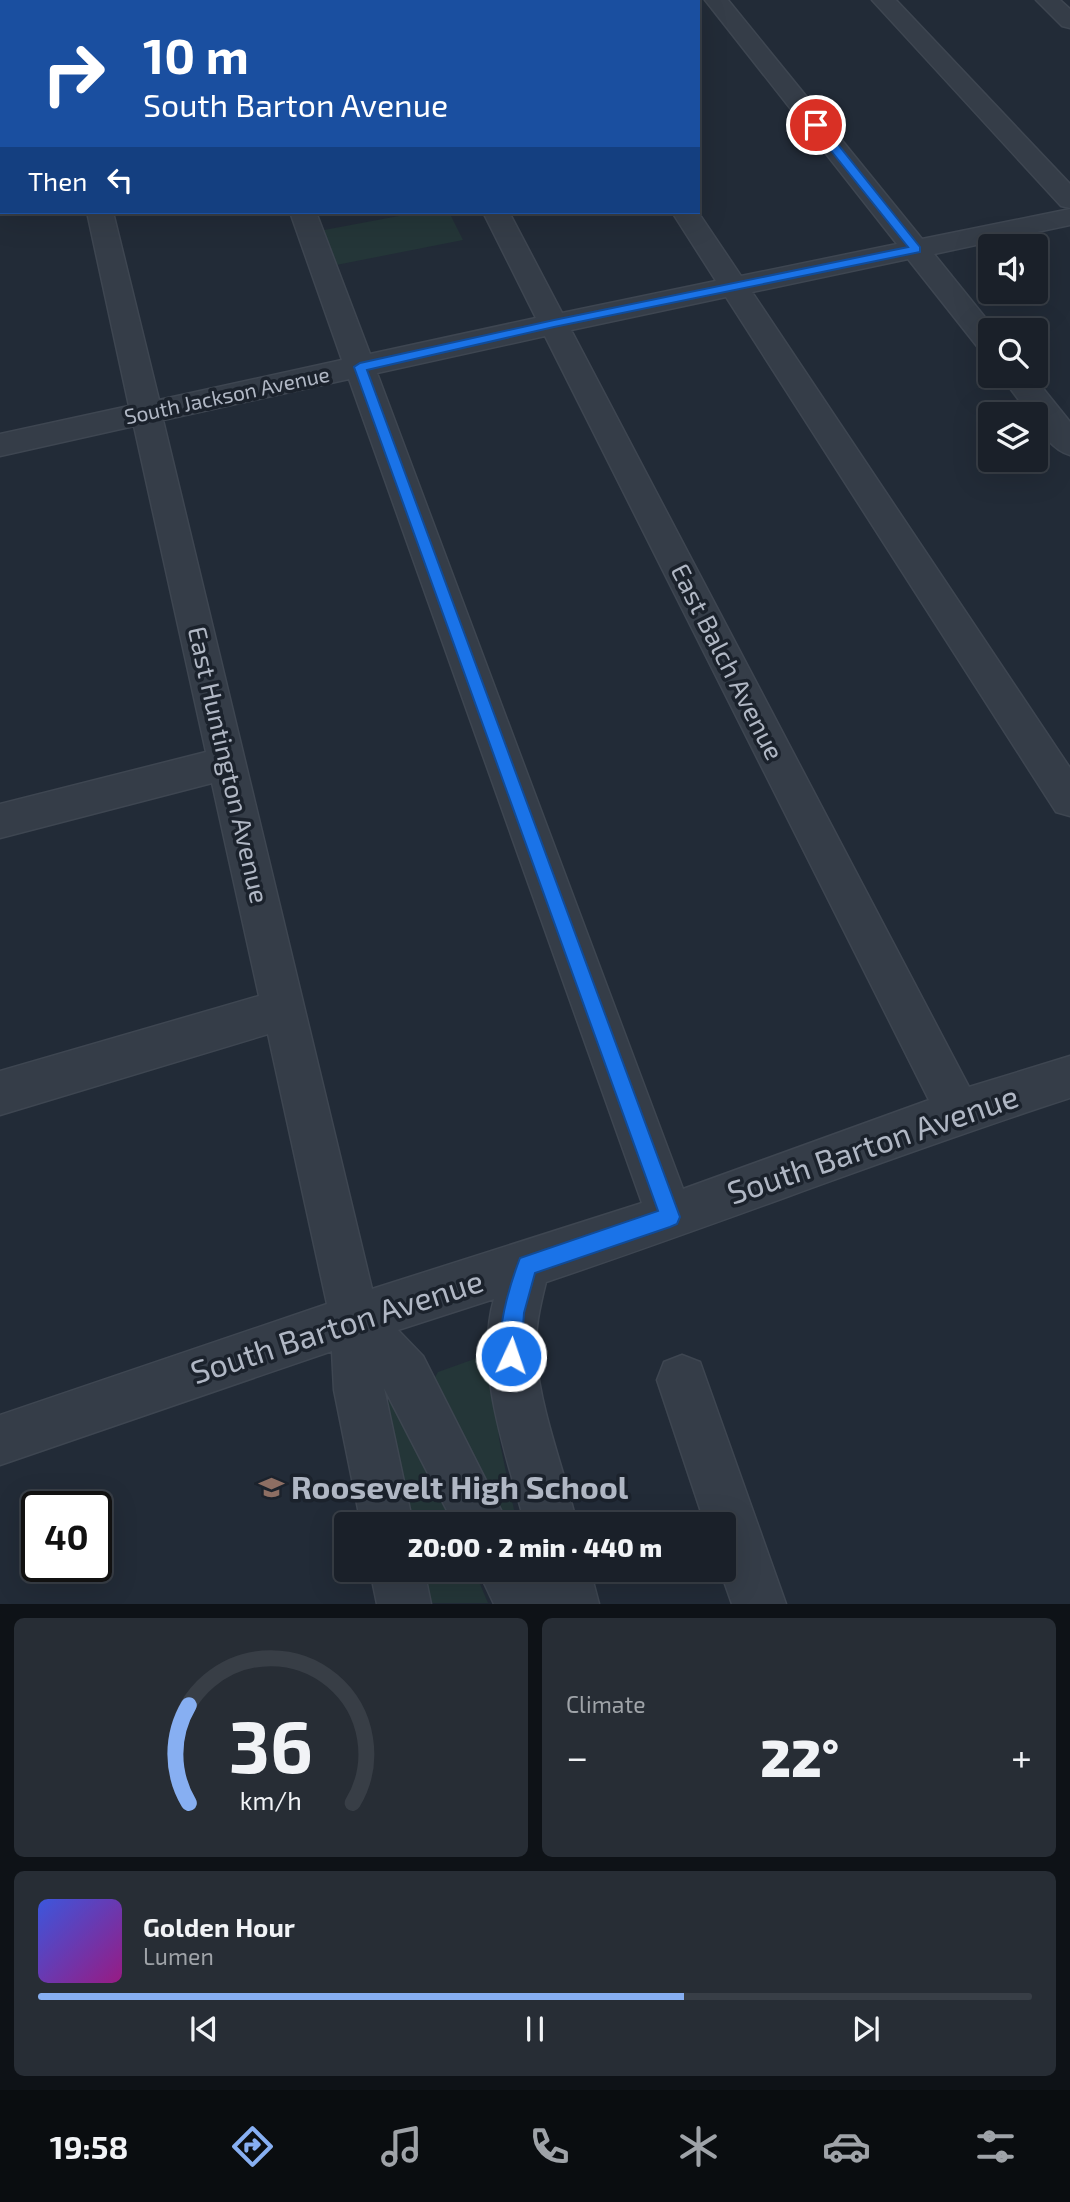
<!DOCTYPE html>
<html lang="en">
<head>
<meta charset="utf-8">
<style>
  body { margin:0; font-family:"Exo 2",sans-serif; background:#272d35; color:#f1f3f6; height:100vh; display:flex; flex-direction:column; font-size:26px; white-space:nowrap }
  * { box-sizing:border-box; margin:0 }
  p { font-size:23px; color:#9fa3a8 }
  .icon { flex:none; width:38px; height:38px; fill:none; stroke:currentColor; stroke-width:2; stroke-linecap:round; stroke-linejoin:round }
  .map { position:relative; height:1604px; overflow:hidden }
  .drawer { display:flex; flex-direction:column; gap:14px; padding:14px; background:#0e1217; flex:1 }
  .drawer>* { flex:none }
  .guide { position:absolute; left:0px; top:0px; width:700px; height:214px; box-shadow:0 7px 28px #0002,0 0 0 2px #383e46; background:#1a4fa0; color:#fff; overflow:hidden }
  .tools { position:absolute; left:978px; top:234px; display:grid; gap:14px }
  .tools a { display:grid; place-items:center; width:70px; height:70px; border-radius:7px; background:#1a2029; box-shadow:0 7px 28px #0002,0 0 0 2px #383e46; font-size:35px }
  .speed { position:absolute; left:21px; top:1491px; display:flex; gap:14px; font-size:35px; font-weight:700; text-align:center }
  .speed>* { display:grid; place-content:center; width:91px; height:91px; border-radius:50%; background:#1a2029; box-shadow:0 7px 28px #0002,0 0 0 2px #383e46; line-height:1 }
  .speed .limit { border:4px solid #111; border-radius:10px; background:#fff; color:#111 }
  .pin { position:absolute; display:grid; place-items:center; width:60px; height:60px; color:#fff; margin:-30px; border:4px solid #fff; border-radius:50%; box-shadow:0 2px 7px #0007 }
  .me { position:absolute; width:77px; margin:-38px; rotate:3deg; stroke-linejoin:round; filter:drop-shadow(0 0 5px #0008) }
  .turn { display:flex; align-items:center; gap:24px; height:147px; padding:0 28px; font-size:32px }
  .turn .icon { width:91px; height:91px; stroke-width:2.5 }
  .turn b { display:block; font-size:49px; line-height:60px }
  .then { display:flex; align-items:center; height:66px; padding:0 28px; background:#0003; gap:14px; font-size:26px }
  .big { font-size:52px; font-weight:800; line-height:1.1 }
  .drawer .tile { flex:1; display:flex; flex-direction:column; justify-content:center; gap:10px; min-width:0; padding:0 24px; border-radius:10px; background:#272d35 }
  .drawer .dial { align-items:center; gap:0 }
  .dial svg { height:182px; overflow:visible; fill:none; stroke:#383e46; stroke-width:7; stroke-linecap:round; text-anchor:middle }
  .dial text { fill:#f1f3f6; stroke:none }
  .song { display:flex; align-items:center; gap:21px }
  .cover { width:84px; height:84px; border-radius:10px; background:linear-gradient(135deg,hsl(230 70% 55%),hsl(310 70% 35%)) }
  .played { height:7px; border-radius:4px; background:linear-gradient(90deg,#87aff2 65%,#383e46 65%) }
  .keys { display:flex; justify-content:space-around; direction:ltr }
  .heat { display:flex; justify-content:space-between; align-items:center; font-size:38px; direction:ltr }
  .drawer .tiles { flex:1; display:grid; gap:14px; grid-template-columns:1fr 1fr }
  .tile:last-child { grid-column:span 2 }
  .trip { position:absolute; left:334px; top:1512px; width:402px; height:70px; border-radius:7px; background:#1a2029; box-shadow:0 7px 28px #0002,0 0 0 2px #383e46; font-weight:800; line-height:70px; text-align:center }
  .tabs { display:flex; height:112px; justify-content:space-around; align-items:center; background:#0a0d10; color:#9fa3a8 }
  .tabs .icon { width:49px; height:49px }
  .tabs .selected { color:#87aff2 }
  .tabs b { font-size:32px; color:#f1f3f6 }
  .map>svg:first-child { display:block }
  .green { fill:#243638 }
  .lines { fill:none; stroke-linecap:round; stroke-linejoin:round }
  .minor-casing { stroke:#3e4651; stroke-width:3 }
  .major-casing { stroke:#3e4651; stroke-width:3 }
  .minor { fill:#353d48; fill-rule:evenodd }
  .major { fill:#535c68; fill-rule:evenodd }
  .route { fill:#1a73e8; stroke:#114b97; stroke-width:2 }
  .labels { text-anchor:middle; stroke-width:7; stroke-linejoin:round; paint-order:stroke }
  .far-street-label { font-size:21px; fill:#b0b7c4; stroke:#1b222c }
  .street-label { font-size:26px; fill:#b0b7c4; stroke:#1b222c }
  .near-street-label { font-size:32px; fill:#b0b7c4; stroke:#1b222c }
  .near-poi-label { font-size:32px; font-weight:bold; fill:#b0b7c4; stroke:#1b222c; text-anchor:start }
</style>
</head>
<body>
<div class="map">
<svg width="1070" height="1604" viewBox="0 0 1070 1604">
  <rect width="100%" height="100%" fill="#222b37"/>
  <g class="green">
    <polygon points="420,212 449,212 463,240 321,268 308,233"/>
    <polygon points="494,1352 499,1439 517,1524 499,1524 434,1379 438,1372"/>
    <polygon points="392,1387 416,1431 455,1524 408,1524 385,1416"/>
    <polygon points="418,1570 474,1570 488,1603 426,1603"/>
  </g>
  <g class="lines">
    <defs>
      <g id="minor">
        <rect x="40" y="0" width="22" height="2"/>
        <polygon points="214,0 236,0 237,2 214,2"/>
        <polygon points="375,0 397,0 398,2 375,2"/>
        <polygon points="537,0 559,0 560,2 537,2"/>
        <path d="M705 0H728L922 239 1070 209V225L934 254 996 331H990V353L980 350 908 259 752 292 1070 768V816L1056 812 726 297 571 330 969 1087 1070 1056V1098C894 1155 722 1223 546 1282 540 1306 534 1332 536 1357 541 1413 564 1469 577 1524H525C507 1456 474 1369 494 1299L398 1330 423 1356 508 1524H454L384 1388 413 1524H361L334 1390 332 1351 0 1465V1415L327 1304 268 1034 0 1115V1071L259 996 212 783 0 838V804L206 752 134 426 0 456V434L129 406 87 212H113L159 400 342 360 290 212H316L370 354 536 318 483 212H509L562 313 716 281 672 212H698L741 276 897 244ZM545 336 929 1100 683 1189 377 373ZM349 379 642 1203 372 1289 163 420Z"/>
        <polygon points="872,0 896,0 1070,184 1070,208 1061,206"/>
        <polygon points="1036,0 1060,0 1070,9 1070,28 1062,26"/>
        <rect x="0" y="181" width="2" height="16"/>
        <path d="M1001 376H1033L1070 422V455C1055 451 1036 431 1036 415H1030Z"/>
        <polygon points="682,1355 700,1362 786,1604 732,1604 720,1570 724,1570 724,1524 705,1524 657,1380 664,1362"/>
        <polygon points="370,1570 424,1570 431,1604 377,1604"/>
        <polygon points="478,1570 534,1570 538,1577 536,1570 590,1570 599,1604 494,1604"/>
      </g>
      <polygon id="major" points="0,0 15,0 2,2 0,8"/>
    </defs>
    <use href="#minor" class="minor-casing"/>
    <use href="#major" class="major-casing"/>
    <use href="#minor" class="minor"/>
    <use href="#major" class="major"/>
  </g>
  <path class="route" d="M816 121 820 122 920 247V252L554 327 367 370 680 1217 677 1224 670 1227 535 1273 524 1313 521 1356 518 1363 511 1366 504 1363C493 1338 510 1284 520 1258L658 1211 354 367 360 363 554 320 908 247 812 127V122Z"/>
  <defs>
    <symbol id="school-bare" viewBox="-9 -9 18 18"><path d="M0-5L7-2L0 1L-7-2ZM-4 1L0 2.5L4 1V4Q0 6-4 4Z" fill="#8d6e63" stroke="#1b222c" stroke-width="2.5" paint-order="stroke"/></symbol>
  </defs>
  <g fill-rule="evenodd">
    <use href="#school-bare" x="254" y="1470" width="35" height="35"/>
  </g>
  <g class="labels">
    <g class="far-street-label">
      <text transform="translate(227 396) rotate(-12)" y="7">South Jackson Avenue</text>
    </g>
    <g class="street-label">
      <text transform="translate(727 662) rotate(63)" y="9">East Balch Avenue</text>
      <text transform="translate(228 765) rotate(77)" y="9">East Huntington Avenue</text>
    </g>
    <g class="near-street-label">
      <text transform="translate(873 1145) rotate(-19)" y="11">South Barton Avenue</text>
      <text transform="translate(337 1327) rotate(-18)" y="11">South Barton Avenue</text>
    </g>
    <g class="near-poi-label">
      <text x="291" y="1499">Roosevelt High School</text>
    </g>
  </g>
</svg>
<div class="tools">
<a><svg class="icon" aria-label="sound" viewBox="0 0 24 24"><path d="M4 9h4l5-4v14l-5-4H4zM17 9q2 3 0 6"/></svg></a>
<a><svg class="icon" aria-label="search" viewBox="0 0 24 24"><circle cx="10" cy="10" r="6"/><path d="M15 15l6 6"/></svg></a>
<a><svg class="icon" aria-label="layers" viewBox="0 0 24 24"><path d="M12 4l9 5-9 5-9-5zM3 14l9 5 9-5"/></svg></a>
</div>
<div class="speed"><div class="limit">40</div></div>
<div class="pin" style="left:816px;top:125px;background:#d93025"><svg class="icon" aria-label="arrive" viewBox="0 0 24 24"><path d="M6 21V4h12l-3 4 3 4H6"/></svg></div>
<svg class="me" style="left:511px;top:1356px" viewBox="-20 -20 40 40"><circle r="17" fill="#1a73e8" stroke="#fff" stroke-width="3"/><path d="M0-11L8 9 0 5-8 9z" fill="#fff"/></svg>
<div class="trip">20:00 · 2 min · 440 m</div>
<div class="guide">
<div class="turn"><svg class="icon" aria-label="right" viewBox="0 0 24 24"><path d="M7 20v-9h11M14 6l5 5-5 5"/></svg><div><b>10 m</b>South Barton Avenue</div></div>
<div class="then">Then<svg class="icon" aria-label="left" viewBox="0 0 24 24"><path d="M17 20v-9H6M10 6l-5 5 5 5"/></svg></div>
</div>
</div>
<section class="drawer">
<div class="tiles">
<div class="tile dial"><svg viewBox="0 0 100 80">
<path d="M14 69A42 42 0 1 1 86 69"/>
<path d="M14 69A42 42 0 0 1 14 26" stroke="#87aff2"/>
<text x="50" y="56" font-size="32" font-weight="700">36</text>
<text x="50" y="72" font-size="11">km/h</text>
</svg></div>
<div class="tile"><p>Climate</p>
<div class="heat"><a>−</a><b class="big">22°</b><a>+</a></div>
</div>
<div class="tile">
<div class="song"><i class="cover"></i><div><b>Golden Hour</b><p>Lumen</p></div></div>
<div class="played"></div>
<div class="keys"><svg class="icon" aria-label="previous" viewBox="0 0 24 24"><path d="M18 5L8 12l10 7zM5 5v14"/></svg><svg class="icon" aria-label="pause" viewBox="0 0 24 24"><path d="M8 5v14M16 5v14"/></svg><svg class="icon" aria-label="next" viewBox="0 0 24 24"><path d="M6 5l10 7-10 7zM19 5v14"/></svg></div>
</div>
</div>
</section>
<nav class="tabs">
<b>19:58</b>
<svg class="icon selected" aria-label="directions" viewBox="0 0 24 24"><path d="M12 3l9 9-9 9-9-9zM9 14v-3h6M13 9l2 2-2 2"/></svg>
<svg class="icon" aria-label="music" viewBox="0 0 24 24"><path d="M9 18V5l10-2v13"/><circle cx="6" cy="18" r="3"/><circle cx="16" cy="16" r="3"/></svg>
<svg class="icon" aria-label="phone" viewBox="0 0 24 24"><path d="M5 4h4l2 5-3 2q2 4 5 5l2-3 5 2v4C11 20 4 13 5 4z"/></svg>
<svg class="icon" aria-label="climate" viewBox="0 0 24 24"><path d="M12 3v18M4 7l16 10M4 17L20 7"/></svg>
<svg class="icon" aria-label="car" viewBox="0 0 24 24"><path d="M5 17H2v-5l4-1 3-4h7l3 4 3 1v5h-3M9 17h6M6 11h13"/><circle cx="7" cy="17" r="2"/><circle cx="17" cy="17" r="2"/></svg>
<svg class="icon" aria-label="filters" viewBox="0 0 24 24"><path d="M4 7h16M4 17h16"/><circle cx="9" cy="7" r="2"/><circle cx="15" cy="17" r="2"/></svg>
</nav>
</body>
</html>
